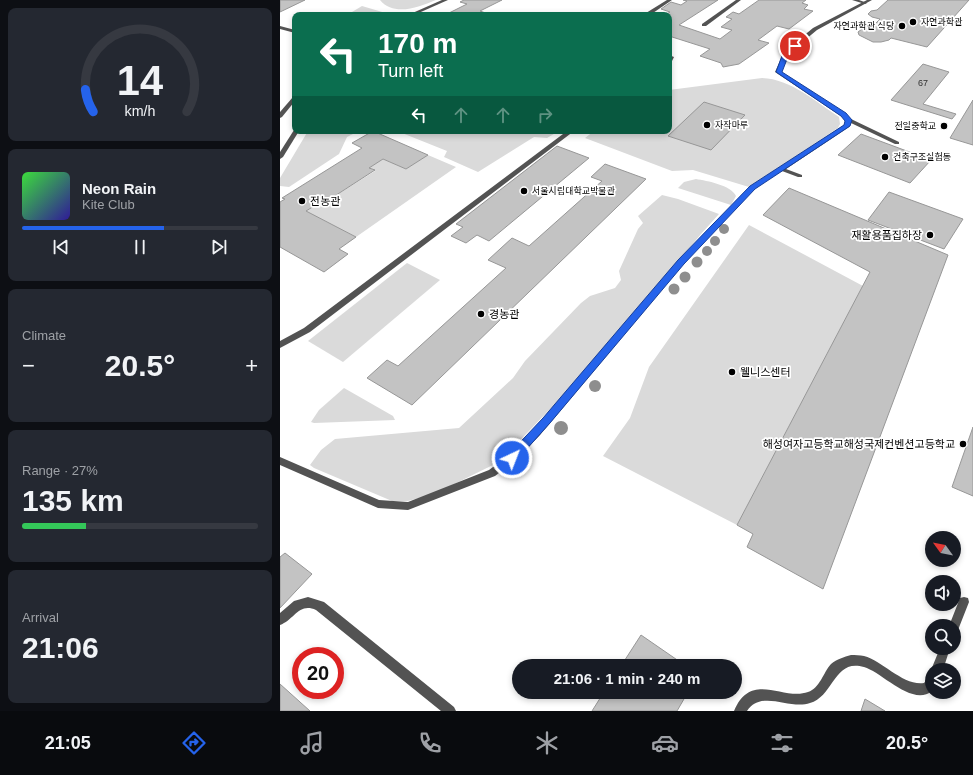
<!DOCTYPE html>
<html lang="en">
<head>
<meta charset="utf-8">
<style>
  body { margin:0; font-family:Arial,"Noto Sans KR",sans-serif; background:#242831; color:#f1f3f6; height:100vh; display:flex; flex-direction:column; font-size:15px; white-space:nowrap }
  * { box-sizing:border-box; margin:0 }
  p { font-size:13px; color:#9ea1a6 }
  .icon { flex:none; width:22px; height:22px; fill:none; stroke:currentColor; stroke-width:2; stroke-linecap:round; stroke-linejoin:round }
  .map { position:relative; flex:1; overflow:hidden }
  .drawer { display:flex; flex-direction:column; gap:8px; padding:8px; background:#0d0f14; width:280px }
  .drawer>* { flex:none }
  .hud { position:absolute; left:12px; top:12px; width:380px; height:122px; border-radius:8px; box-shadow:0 2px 6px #0003; background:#0b6e4f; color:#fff; overflow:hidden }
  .needle { width:26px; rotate:303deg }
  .fabs { position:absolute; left:645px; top:531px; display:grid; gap:8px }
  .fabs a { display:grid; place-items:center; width:36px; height:36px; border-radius:50%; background:#171b24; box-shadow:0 2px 6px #0003; font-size:20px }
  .speed { position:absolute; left:12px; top:647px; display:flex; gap:8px; font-size:20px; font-weight:700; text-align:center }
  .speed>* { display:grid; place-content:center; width:52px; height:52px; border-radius:50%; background:#171b24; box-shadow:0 2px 6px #0003; line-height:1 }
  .speed .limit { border:6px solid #d22; background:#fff; color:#111 }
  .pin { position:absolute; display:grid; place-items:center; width:34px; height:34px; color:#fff; margin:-17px; border:2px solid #fff; border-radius:50%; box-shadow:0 1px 4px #0007 }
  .me { position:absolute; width:44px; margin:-22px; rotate:43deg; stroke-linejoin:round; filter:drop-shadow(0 0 3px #0008) }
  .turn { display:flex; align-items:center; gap:14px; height:84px; padding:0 20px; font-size:18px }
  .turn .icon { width:52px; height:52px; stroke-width:2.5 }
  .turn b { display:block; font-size:28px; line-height:34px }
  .lanes { display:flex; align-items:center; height:38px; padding:0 20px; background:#0003; justify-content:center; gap:20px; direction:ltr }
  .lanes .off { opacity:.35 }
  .big { font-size:30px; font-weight:700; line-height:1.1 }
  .drawer .tile { flex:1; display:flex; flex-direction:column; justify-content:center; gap:6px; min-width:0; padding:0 14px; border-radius:8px; background:#242831 }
  .drawer .dial { align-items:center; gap:0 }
  .dial svg { height:104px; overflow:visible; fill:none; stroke:#363941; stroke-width:7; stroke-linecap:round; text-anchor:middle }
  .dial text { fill:#f1f3f6; stroke:none }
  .song { display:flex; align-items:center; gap:12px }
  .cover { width:48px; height:48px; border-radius:6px; background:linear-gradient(135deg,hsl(120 70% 55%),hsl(250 70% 35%)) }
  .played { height:4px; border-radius:2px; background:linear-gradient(90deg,#2563eb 60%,#363941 60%) }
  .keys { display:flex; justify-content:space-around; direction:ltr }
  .heat { display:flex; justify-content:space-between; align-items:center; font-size:22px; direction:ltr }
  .charge { height:6px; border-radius:3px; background:linear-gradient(90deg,#34c759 27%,#363941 0) }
  .trip { position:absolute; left:232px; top:659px; width:230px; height:40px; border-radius:20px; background:#171b24; box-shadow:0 2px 6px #0003; font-weight:700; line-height:40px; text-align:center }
  .tabs { display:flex; height:64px; justify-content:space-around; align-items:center; background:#090b0e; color:#9ea1a6 }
  .tabs .icon { width:28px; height:28px }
  .tabs .active { color:#2563eb }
  .tabs b { font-size:18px; color:#f1f3f6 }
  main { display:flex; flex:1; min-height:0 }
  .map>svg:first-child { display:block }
  .green { fill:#dadada }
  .building { fill:#c3c3c3; stroke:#979797 }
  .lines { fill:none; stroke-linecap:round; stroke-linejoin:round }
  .service { fill:#535353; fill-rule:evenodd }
  .pedestrian { fill:#535353; fill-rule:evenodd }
  .tree { fill:#8e8e8e }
  .route { fill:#2563eb; stroke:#184099 }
  .poi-dot { fill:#000; stroke:#fff; stroke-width:1.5 }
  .labels { text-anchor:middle; stroke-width:3.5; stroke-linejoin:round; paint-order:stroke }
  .far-poi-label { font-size:9px; fill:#000; stroke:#fff; text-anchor:start }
  .number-label { font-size:9px; fill:#313131 }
  .poi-label { font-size:11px; fill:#000; stroke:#fff; text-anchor:start }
</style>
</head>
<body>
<main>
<section class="drawer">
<div class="tile dial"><svg viewBox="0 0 100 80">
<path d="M14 69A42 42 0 1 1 86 69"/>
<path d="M14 69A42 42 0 0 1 8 52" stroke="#2563eb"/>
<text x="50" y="56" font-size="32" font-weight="700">14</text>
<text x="50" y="72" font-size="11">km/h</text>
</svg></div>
<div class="tile">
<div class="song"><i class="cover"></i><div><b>Neon Rain</b><p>Kite Club</p></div></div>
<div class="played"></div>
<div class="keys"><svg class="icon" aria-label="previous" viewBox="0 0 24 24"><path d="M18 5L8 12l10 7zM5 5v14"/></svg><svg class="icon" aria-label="pause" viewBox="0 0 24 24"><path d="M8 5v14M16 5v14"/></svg><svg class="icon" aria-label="next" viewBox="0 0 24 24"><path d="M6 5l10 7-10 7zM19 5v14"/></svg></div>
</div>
<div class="tile"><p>Climate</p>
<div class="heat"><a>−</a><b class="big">20.5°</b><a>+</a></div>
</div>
<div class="tile"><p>Range · 27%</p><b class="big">135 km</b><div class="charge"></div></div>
<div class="tile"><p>Arrival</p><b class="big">21:06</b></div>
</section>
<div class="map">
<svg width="693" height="711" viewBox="0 0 693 711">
  <rect width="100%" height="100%" fill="#fff"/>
  <g class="green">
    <path d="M100 0H156C139 7 114 17 100 0Z"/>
    <polygon points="82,6 109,14 67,15"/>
    <path d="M482 78C511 79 536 102 559 117L560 124 558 128 469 187 413 170 392 171 305 138 314 131H389V90Z"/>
    <polygon points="28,131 79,131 67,137 59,154 9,187 0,186 0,178"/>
    <polygon points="117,131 279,131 267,138 254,137 198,172 164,157 167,151"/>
    <polygon points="148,155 176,167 76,237 26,211 44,200 47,201 95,171 89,168 103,159 126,169"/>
    <path d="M416 179C427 181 451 185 456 196L451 205 398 188 404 182Z"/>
    <polygon points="382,195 398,199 439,214 421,234 365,302 273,406 219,462 154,494 128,501 112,501 34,468 30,465 41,450 55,439 179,428 233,378 245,361 301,303 310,296 335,288 341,280 339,271 358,229 363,223 358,216"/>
    <polygon points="469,225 583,286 457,525 323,456 350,418 369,367"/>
    <polygon points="127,263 160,280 63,362 28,341"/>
    <polygon points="64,388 113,416 115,420 34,423 31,422 39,410"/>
  </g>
  <g class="building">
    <polygon points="0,0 25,0 0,12"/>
    <polygon points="184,0 222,0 200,11 211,15 165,15 187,4 180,2"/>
    <polygon points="403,0 438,0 399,25 440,39 452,30 441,27 452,19 446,17 453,12 459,14 479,0 526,0 522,3 528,5 524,9 533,11 509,29 497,26 478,40 489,43 459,64 443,67 441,63 420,56 430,49 389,36 389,15 385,15 390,12 381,9 391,2 401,5 407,1"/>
    <polygon points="608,0 689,0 647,47 611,38 609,40 601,42 593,42 579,35 578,32 582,29 592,27 600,19 592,17 588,14 591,11 597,10"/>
    <polygon points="643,64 669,72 643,104 676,114 672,119 611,100"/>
    <polygon points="693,100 693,145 670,138"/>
    <polygon points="424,102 465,115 431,150 388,136"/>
    <polygon points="93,131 148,155 126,169 103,159 89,168 95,170 47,201 44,200 26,211 76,237 59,249 68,254 44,272 0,247 0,202 5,199 2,198 82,148 72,143"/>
    <polygon points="581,134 651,160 630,183 558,155"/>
    <polygon points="277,146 309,158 209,241 197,235 186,243 171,236 183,227 176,224"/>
    <polygon points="325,164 366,179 132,405 87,378 107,360 118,366 226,268 208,260 232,238 249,246 322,181 311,177"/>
    <polygon points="509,188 668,255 543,589 467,547 473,534 457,525 590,272 483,215"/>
    <polygon points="609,192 683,219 664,249 588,220"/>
    <polygon points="693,427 693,496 672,487"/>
    <polygon points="5,553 32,574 0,608 0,557"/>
    <polygon points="361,635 406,666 341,666"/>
    <polygon points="0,684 30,711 0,711"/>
    <polygon points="324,692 408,692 397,711 312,711"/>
    <polygon points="585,699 605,711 581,711"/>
  </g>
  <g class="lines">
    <g class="service">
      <polygon points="587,0 592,0 537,30 508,54 501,72 571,119 619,142 619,144 615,144 571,123 569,127 506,169 522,175 522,177 518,177 502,171 474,189 403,264 260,435 235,461 215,476 128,510 98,508 0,465 0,457 99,500 128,502 209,470 229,455 254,429 399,260 470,187 564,125 566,120 561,116 495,72 504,52 533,28"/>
      <polygon points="42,13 46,15 40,15 40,14"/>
      <polygon points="0,26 15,30 15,33 0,29"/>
      <polygon points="15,96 15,101 2,117 0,118 0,112 13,97"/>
      <path d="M28 597 44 602 174 707 176 711H161L36 610C19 602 14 620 0 625V613L14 601Z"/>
      <polygon points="684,597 688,598 689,602 678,630 674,631 674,626 669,626 680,598"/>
      <polygon points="660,648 670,648 663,670 652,670 652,671 651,670"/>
      <path d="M571 655C575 655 580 655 584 656 603 661 623 686 644 683L648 678 652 676V691C632 707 602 672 584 667 554 658 554 696 530 703 509 710 482 689 467 711H454C471 670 503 701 528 692 540 688 543 673 551 664 557 659 564 657 571 655Z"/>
    </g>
    <g class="pedestrian">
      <polygon points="162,0 168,0 134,15 128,15"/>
      <polygon points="387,0 392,0 370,15 366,15 366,13"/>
      <polygon points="456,0 461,0 426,26 422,26 422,24"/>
      <polygon points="572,0 579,0 587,3 585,4"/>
      <polygon points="389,55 394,57 391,63 389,64"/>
      <polygon points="14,130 19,131 3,157 0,159 0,152"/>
      <polygon points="287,131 294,131 30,332 0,348 0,341 24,328"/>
    </g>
  </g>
  <g class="tree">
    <circle cx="444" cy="229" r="5"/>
    <circle cx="435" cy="241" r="5"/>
    <circle cx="427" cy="251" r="5"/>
    <circle cx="417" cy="262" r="5.5"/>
    <circle cx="405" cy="277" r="5.5"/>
    <circle cx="394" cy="289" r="5.5"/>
    <circle cx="315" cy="386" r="6"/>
    <circle cx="281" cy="428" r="7"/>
  </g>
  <polygon class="route" points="513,45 518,46 509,54 502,72 566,113 572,120 570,126 475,189 404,264 270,423 235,462 232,463 228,462 227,458 228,455 263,418 398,260 470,186 564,125 565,121 561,116 496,72 503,53"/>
  <g class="poi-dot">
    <circle cx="633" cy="22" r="4"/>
    <circle cx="622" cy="26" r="4"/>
    <circle cx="427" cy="125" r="4"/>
    <circle cx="664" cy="126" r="4"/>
    <circle cx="605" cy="157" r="4"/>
    <circle cx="244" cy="191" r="4"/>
    <circle cx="22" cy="201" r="4"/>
    <circle cx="650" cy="235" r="4"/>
    <circle cx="201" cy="314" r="4"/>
    <circle cx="452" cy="372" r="4"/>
    <circle cx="683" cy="444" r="4"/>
  </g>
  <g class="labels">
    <g class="far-poi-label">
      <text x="641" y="25">자연과학관</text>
      <text x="614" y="29" text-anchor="end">자연과학관 식당</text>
      <text x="435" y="128">자작마루</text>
      <text x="656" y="129" text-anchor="end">전일중학교</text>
      <text x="613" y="160">건축구조실험동</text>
      <text x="252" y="194">서울시립대학교박물관</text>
    </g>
    <g class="number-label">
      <text x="643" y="86">67</text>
    </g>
    <g class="poi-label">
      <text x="30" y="205">전농관</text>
      <text x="642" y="239" text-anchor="end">재활용품집하장</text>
      <text x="209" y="318">경농관</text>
      <text x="460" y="376">웰니스센터</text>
      <text x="675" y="448" text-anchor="end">해성여자고등학교해성국제컨벤션고등학교</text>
    </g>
  </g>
</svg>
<div class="fabs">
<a><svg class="needle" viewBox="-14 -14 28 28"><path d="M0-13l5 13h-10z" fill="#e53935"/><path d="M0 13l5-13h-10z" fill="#9ea1a6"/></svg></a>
<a><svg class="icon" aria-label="sound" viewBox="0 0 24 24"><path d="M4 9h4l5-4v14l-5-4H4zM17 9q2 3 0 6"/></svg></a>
<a><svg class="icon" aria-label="search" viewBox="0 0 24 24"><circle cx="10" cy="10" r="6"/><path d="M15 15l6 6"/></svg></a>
<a><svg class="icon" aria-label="layers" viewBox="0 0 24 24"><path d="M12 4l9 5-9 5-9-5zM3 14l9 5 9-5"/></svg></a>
</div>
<div class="speed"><div class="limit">20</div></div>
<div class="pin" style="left:515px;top:46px;background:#d93025"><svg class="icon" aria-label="arrive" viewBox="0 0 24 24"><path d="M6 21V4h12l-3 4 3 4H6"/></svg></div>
<svg class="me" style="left:232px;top:458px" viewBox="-20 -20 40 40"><circle r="17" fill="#2563eb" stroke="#fff" stroke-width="3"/><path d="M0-11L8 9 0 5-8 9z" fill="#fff"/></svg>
<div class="trip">21:06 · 1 min · 240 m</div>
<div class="hud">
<div class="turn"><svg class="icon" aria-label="left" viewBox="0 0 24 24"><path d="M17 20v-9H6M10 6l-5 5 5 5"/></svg><div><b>170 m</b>Turn left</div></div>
<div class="lanes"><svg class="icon" aria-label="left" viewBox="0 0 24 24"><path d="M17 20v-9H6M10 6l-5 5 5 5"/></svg><svg class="icon off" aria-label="ahead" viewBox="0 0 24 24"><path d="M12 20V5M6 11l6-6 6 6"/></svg><svg class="icon off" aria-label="ahead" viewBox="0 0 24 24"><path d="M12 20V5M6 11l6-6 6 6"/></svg><svg class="icon off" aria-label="right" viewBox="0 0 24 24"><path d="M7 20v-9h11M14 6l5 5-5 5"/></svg></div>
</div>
</div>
</main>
<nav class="tabs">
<b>21:05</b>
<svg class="icon active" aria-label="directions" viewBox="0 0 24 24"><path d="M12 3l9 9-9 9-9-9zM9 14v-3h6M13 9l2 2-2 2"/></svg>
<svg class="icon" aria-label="music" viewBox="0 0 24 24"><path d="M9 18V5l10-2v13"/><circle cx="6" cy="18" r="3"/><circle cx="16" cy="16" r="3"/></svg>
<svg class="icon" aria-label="phone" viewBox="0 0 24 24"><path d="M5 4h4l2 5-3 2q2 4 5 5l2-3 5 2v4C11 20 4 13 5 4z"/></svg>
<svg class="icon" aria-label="climate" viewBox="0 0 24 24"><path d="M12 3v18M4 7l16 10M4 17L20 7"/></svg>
<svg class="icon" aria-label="car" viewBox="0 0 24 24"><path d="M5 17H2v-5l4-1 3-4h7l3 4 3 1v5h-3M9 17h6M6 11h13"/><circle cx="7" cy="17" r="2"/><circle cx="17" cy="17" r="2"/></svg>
<svg class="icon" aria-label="filters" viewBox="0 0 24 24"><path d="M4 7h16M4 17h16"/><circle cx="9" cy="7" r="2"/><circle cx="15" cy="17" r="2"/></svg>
<b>20.5°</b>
</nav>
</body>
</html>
